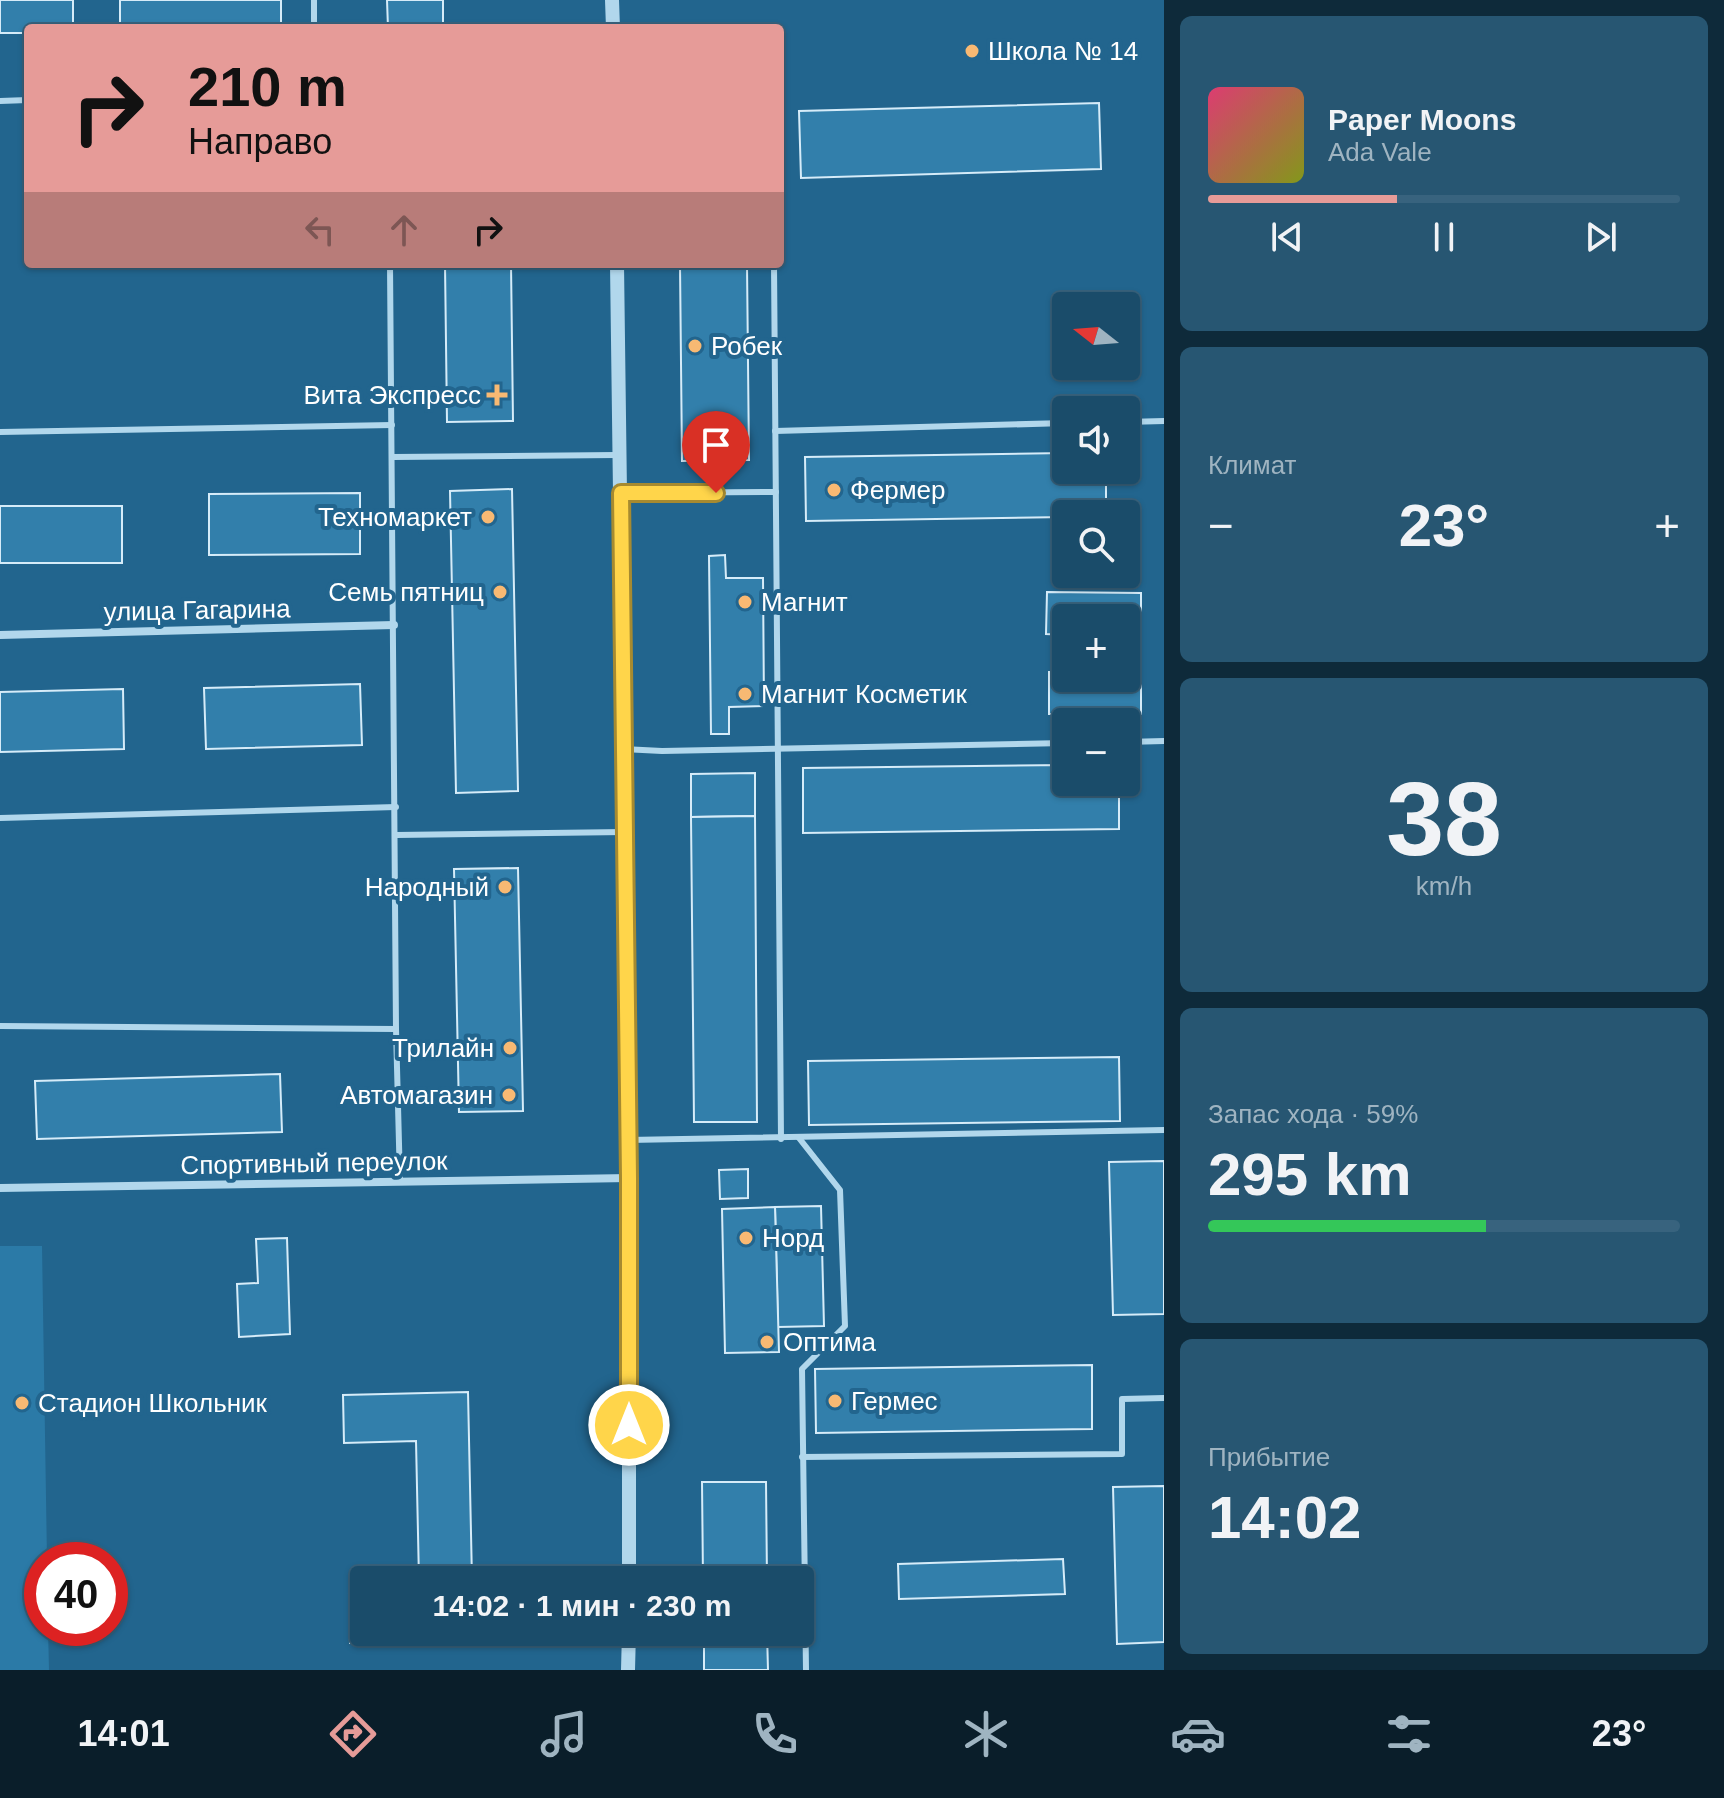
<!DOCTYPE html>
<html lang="ru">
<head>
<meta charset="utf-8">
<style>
  body { margin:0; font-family:Helvetica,sans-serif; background:#275672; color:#f1f3f6; height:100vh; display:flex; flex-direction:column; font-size:30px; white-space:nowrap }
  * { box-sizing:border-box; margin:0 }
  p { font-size:26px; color:#9fb4c1 }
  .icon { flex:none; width:44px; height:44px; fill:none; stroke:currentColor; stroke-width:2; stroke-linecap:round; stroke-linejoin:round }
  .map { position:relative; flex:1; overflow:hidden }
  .side { display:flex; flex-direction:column; gap:16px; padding:16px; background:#0e2a3a; width:560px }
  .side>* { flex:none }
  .top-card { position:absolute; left:24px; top:24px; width:760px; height:244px; border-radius:8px; box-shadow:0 2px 6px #0004,0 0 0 2px #38637e; background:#e69b98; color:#111; overflow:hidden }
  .needle { width:52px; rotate:287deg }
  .fabs { position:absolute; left:1052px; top:292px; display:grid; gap:16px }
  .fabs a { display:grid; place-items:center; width:88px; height:88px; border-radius:8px; background:#1a4c6a; box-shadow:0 2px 6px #0004,0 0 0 2px #38637e; font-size:40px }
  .speed { position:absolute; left:24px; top:1542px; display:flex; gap:16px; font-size:40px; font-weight:700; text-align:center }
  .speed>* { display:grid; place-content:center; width:104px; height:104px; border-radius:50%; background:#1a4c6a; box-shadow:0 2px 6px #0004,0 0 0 2px #38637e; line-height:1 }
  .speed .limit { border:12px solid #d22; background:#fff; color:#111 }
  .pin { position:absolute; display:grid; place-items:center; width:68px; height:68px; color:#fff; margin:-82px -34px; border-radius:50% 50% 50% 0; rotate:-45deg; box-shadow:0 0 8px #0007 }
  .pin .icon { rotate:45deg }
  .me { position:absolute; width:88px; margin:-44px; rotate:0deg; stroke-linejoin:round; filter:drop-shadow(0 0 6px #0008) }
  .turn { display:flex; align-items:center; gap:28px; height:168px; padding:0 32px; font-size:36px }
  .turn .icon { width:104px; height:104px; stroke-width:2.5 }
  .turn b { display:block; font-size:56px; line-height:68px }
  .lanes { display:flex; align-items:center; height:76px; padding:0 32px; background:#0003; justify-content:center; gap:40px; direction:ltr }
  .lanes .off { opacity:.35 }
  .big { font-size:60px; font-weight:800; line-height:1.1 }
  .side .tile { flex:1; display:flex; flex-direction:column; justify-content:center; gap:12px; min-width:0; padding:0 28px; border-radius:12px; background:#275672 }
  .side .dial { align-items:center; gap:0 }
  .dial b { font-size:104px; line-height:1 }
  .song { display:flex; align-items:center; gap:24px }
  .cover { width:96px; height:96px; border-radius:12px; background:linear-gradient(135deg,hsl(340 70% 55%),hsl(70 70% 35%)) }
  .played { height:8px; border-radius:4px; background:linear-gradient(90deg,#e69b98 40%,#38637e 40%) }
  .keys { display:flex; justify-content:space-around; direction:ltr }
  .heat { display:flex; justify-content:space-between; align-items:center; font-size:44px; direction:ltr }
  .charge { height:12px; border-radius:6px; background:linear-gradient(90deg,#34c759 59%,#38637e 0) }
  .trip { position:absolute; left:350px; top:1566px; width:464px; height:80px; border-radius:8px; background:#1a4c6a; box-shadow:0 2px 6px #0004,0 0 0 2px #38637e; font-weight:800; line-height:80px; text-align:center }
  .tabs { display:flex; height:128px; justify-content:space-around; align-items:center; background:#0a1e2a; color:#9fb4c1 }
  .tabs .icon { width:56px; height:56px }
  .tabs .active { color:#e69b98 }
  .tabs b { font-size:36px; color:#f1f3f6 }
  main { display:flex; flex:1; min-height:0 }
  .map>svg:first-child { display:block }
  .green { fill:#2b7aa7 }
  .building { fill:#327fab; stroke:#d6ecf9; stroke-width:2 }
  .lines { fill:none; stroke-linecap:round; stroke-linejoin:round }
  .service { stroke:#b1d7ec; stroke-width:6 }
  .minor { stroke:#b1d7ec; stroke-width:8 }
  .tertiary { stroke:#b1d7ec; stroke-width:14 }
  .route-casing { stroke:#a68a30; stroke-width:20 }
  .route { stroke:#ffd54a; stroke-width:14 }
  .poi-dot { fill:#f8b973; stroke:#22658e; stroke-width:3 }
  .labels { text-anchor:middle; stroke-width:8; stroke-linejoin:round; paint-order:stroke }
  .poi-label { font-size:26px; fill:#fff; stroke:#22658e; text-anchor:start }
  .street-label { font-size:26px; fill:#fff; stroke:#22658e }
</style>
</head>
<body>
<main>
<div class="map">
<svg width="1164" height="1670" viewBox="0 0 1164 1670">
  <rect width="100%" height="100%" fill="#22658e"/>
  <polygon class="green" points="0,1246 42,1246 47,1560 42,1560 42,1628 48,1628 49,1670 0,1670"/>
  <g class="building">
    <polygon points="0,0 73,0 73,28 28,28 28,33 0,33"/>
    <rect x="120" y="0" width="161" height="28"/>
    <polygon points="387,0 443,0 443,28 388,28"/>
    <polygon points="1099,103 1101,169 801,178 799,111"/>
    <polygon points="445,264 511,264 513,421 447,422"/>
    <polygon points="680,264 747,264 749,460 682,461"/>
    <polygon points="1066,453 1066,470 1106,470 1106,514 1066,514 1066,517 806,521 805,457"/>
    <polygon points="512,489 518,791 456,793 450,491"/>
    <polygon points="360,493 360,554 209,555 209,494"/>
    <rect x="0" y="506" width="122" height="57"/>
    <polygon points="725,555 726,578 763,578 764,706 729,707 729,734 711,734 709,556"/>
    <polygon points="1047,592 1141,593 1141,714 1049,714 1049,672 1066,672 1066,678 1126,678 1126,618 1066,618 1066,635 1046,634"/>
    <polygon points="360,684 362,745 206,749 204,688"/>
    <polygon points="123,689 124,749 0,752 0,692"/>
    <polygon points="1066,765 1066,782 1119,782 1119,829 803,833 803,768"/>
    <polygon points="755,773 755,816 691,817 691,774"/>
    <polygon points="755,816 757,1122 694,1122 691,817"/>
    <polygon points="518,868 523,1111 459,1112 454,869"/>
    <polygon points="1119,1057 1120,1121 809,1125 808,1061"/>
    <polygon points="280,1074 282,1132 37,1139 35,1081"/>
    <polygon points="1164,1161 1164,1314 1113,1315 1109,1162"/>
    <polygon points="748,1169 748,1198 720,1199 719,1170"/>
    <polygon points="821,1206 824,1326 778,1327 775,1207"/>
    <polygon points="775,1207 779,1352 725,1353 722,1209"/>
    <polygon points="287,1238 290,1334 239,1337 237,1284 258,1283 256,1239"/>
    <polygon points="1092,1365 1092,1429 816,1433 815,1369"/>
    <polygon points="468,1392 472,1580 419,1580 416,1441 344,1443 343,1395"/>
    <polygon points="702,1482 766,1482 767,1580 703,1580"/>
    <polygon points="1164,1486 1164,1642 1117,1644 1113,1487"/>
    <polygon points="1063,1559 1065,1594 899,1599 898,1564"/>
    <polygon points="349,1594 364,1594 364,1632 473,1632 473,1640 350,1643"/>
    <polygon points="704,1632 767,1632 768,1670 704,1670"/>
  </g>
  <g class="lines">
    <g class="service">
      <polyline points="314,0 314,28"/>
      <polyline points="0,101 28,100"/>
      <polyline points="390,264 396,1029 400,1182"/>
      <polyline points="774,264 781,1139"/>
      <polyline points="1126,422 1164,421"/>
      <polyline points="775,431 1066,423"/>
      <polyline points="0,432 392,425"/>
      <polyline points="393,457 617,455"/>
      <polyline points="621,493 776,492"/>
      <polyline points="1126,742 1164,741"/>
      <polyline points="623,749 662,751 1066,743"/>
      <polyline points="0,818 396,807"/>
      <polyline points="396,835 625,832"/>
      <polyline points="0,1026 396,1029"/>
      <polyline points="799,1138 840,1190 845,1326 802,1369 806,1670"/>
      <polyline points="628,1140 1164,1130"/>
      <polyline points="802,1457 1122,1454 1122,1399 1164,1398"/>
    </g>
    <g class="minor">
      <polyline points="0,635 394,625"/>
      <polyline points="0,1188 629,1178"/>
    </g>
    <g class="tertiary">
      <polyline points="612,0 613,28"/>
      <polyline points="617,264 629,1178 629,1580"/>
      <polyline points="628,1670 629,1632"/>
    </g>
  </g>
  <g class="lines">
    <defs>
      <polyline id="route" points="629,1425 629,1178 621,493 716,493"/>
    </defs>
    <use href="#route" class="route-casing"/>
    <use href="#route" class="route"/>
  </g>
  <g class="poi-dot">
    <circle cx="972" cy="51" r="8"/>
    <circle cx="695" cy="346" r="8"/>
    <path d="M493 383h8v8h8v8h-8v8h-8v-8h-8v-8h8z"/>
    <circle cx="834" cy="490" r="8"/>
    <circle cx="488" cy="517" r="8"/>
    <circle cx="500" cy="592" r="8"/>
    <circle cx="745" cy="602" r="8"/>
    <circle cx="745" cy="694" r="8"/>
    <circle cx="505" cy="887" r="8"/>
    <circle cx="510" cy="1048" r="8"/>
    <circle cx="509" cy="1095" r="8"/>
    <circle cx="746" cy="1238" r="8"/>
    <circle cx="767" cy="1342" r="8"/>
    <circle cx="835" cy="1401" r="8"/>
    <circle cx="22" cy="1403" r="8"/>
  </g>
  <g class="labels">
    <g class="poi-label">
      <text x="988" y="60">Школа № 14</text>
      <text x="711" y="355">Робек</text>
      <text x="481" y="404" text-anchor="end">Вита Экспресс</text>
      <text x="850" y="499">Фермер</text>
      <text x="472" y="526" text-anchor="end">Техномаркет</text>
      <text x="484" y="601" text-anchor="end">Семь пятниц</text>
      <text x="761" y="611">Магнит</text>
      <text x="761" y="703">Магнит Косметик</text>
      <text x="489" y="896" text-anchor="end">Народный</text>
      <text x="494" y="1057" text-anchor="end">Трилайн</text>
      <text x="493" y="1104" text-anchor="end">Автомагазин</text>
      <text x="762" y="1247">Норд</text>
      <text x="783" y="1351">Оптима</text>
      <text x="851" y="1410">Гермес</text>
      <text x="38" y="1412">Стадион Школьник</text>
    </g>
    <g class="street-label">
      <text transform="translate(197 610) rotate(-1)" y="9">улица Гагарина</text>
      <text transform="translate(314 1163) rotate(-1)" y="9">Спортивный переулок</text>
    </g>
  </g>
</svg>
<div class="fabs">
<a><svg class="needle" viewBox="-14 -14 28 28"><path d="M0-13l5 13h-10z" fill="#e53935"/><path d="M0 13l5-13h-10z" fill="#9fb4c1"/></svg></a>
<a><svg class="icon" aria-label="sound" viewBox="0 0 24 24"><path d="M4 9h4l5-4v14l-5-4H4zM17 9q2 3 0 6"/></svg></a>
<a><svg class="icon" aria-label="search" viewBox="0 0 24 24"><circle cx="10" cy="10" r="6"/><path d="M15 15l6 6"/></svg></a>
<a>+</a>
<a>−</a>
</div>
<div class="speed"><div class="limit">40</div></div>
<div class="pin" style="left:716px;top:493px;background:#d93025"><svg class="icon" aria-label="arrive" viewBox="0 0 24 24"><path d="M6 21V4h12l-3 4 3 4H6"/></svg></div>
<svg class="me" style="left:629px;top:1425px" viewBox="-20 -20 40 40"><circle r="17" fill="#ffd54a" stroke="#fff" stroke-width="3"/><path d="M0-11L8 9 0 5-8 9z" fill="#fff"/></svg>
<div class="trip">14:02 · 1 мин · 230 m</div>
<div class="top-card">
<div class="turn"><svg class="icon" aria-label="right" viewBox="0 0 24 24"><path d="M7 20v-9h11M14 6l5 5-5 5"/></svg><div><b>210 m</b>Направо</div></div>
<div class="lanes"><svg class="icon off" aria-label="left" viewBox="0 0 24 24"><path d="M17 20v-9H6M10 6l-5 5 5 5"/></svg><svg class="icon off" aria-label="ahead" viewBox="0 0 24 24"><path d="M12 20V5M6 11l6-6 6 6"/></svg><svg class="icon" aria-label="right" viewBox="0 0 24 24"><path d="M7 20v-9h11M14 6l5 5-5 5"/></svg></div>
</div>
</div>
<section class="side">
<div class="tile">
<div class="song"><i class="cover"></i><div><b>Paper Moons</b><p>Ada Vale</p></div></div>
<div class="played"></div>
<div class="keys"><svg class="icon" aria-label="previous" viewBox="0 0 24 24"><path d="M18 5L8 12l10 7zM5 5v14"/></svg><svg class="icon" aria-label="pause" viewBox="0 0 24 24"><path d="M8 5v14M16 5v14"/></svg><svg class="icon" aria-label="next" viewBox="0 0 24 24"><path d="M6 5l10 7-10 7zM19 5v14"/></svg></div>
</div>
<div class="tile"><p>Климат</p>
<div class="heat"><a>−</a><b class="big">23°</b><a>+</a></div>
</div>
<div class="tile dial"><b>38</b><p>km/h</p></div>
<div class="tile"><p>Запас хода · 59%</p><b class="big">295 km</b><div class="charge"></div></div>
<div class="tile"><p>Прибытие</p><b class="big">14:02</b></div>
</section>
</main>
<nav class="tabs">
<b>14:01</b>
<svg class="icon active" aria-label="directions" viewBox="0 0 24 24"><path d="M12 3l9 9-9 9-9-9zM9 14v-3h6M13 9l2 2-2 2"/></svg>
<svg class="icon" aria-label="music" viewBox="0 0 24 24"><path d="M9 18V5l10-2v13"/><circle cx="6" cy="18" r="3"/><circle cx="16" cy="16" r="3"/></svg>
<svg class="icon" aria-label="phone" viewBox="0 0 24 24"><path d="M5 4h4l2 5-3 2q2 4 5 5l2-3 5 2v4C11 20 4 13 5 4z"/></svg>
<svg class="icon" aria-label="climate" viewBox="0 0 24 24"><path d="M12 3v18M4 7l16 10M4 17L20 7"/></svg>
<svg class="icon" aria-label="car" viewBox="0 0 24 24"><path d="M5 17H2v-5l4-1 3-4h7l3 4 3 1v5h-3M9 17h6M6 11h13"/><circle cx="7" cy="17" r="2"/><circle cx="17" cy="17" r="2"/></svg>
<svg class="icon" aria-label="filters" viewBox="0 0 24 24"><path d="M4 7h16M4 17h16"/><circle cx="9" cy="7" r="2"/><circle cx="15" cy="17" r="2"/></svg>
<b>23°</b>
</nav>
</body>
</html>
